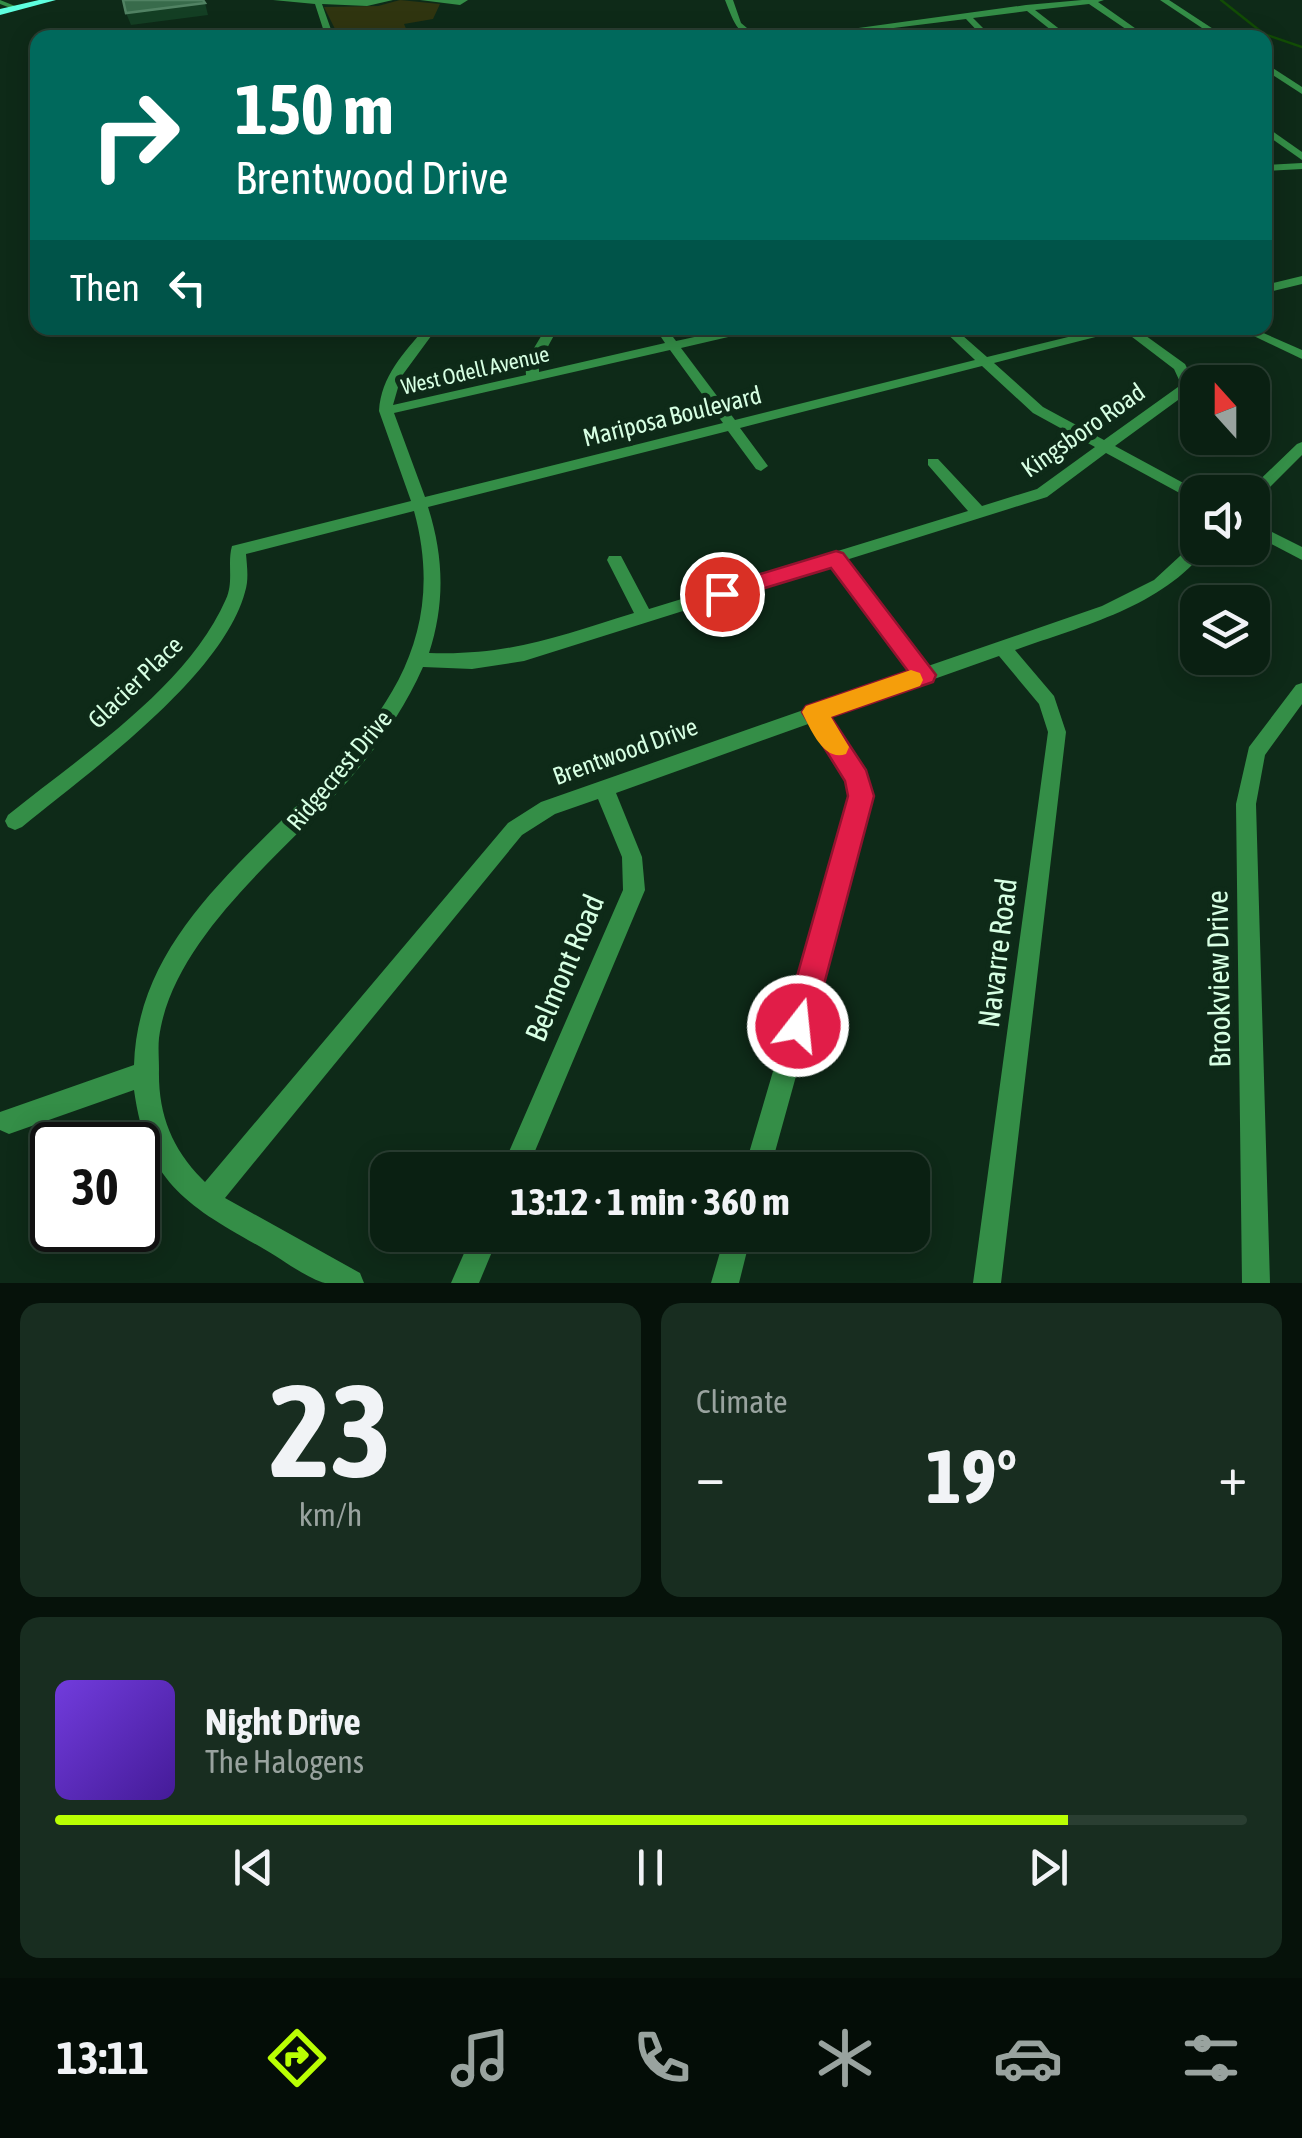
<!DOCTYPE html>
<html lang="en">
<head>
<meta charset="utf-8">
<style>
  body { margin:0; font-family:"Asap Condensed",sans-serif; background:#182d20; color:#f1f3f6; height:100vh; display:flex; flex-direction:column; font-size:38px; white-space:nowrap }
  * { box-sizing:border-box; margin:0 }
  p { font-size:32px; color:#99a39f }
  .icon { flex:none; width:55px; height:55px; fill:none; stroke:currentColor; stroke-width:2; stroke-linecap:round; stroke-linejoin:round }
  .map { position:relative; height:1283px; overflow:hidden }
  .drawer { display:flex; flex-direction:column; gap:20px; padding:20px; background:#06120a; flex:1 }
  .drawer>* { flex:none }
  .banner { position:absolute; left:30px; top:30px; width:1242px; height:305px; border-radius:20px; box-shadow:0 5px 25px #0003,0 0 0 2px #2a3e32; background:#00695c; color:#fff; overflow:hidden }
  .needle { width:65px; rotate:339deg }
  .controls { position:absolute; left:1180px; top:365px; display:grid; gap:20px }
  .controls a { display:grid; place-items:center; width:90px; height:90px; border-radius:20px; background:#0a2012; box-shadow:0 5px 25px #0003,0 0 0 2px #2a3e32; font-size:50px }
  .speed { position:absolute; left:30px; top:1122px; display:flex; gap:20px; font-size:50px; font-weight:700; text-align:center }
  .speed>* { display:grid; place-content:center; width:130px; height:130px; border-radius:50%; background:#0a2012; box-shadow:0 5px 25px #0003,0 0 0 2px #2a3e32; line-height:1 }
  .speed .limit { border:5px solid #111; border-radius:15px; background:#fff; color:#111 }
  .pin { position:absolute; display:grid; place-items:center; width:85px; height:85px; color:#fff; margin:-42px; border:5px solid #fff; border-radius:50%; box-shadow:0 2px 10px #0007 }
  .me { position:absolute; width:110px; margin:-55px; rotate:16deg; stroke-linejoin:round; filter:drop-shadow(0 0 8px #0008) }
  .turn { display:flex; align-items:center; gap:35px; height:210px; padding:0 40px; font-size:45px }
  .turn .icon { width:130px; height:130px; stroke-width:2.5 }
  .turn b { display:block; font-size:70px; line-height:85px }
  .then { display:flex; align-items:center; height:95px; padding:0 40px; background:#0003; gap:20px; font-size:38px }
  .big { font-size:75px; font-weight:700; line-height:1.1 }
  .drawer .widget { flex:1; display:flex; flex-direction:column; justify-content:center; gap:15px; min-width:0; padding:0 35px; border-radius:20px; background:#182d20 }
  .drawer .dial { align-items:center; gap:0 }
  .dial b { font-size:130px; line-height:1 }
  .song { display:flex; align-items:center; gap:30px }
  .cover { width:120px; height:120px; border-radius:15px; background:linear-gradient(135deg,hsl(260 70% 55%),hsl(260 70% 35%)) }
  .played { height:10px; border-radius:5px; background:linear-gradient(90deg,#b9ff03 85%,#2a3e32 85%) }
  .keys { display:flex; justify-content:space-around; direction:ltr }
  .heat { display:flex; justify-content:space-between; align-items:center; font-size:55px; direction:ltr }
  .drawer .tiles { flex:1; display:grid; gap:20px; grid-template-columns:1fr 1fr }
  .widget:last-child { grid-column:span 2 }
  .trip { position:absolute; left:370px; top:1152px; width:560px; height:100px; border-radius:20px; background:#0a2012; box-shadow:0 5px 25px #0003,0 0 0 2px #2a3e32; font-weight:700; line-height:100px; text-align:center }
  .dock { display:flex; height:160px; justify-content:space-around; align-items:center; background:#040d07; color:#99a39f }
  .dock .icon { width:70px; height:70px }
  .dock .active { color:#b9ff03 }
  .dock b { font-size:45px; color:#f1f3f6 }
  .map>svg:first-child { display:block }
  .green { fill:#303510 }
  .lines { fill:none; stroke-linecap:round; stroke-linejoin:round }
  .stream { stroke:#124c05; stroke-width:2.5 }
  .minor { fill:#348e47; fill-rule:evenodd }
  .major { fill:#5effdf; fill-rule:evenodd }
  .shaded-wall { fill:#143f24 }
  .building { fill:#386b4b; stroke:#518263; stroke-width:2.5 }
  .route { fill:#e11d48; stroke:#92132f; stroke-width:2.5 }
  .slow { fill:#f59e0b }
  .labels { text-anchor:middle; stroke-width:10; stroke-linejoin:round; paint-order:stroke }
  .far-street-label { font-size:22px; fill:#d7ffe3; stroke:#0e2a18 }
  .street-label { font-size:25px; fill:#d7ffe3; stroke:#0e2a18 }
  .near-street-label { font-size:30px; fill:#d7ffe3; stroke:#0e2a18 }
</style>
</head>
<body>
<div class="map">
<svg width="1302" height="1283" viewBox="0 0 1302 1283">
  <rect width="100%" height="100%" fill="#0e2a18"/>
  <polygon class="green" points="400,0 440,4 433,19 404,24 407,31 389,37 338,35 324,7 378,6"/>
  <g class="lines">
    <polyline class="stream" points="1221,0 1264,34 1302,47"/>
    <g class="minor">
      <polygon points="0,0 20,8 16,10 0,4"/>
      <polygon points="273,0 393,0 367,6 322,4 334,38 326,38 315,4"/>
      <polygon points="420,0 468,0 460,5"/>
      <path d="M725 0H733L741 23 759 38C737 38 732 17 725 0Z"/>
      <polygon points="1082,0 1104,0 1098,2 1149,38 1139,38 1089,4 1035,10 1071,38 1061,38 1027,11 973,18 993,38 984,38 966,19 813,38 786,38 1026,5"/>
      <polygon points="1160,0 1169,0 1227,38 1217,38"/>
      <polygon points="114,28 120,28 122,38 114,38"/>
      <polygon points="1265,63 1302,87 1302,94 1265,70"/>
      <polygon points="1265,126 1302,152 1302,160 1265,134"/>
      <polygon points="1302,163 1302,169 1265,171 1265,165"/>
      <polygon points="1302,276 1302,284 1265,293 1265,285"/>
      <path d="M425 328H437L401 377 393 405 526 375 525 363 546 328H558L539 363V372L665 343 661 337 662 328H674L673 337 676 341 736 328H756L754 331 681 348 735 420 975 360 941 328H954L987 357 1105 328H1135L1185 364 1194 382 1189 392 1115 446 1200 492H1198V503L1106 453 1047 497 846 560 928 666 1102 606 1154 580 1193 544 1198 543V548H1207C1162 607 1082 626 1015 650L1054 696 1066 732 1001 1283H973L1048 732 1039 704 999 656 827 717 867 778 870 809 770 1170H744L850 809 847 780 811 723 616 793 642 857 645 890 527 1170H501L623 890 622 857 598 799 555 814 522 835 225 1198 360 1273 364 1283C352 1283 337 1283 325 1283 308 1279 280 1258 264 1249 188 1206 147 1184 134 1090L9 1134 0 1130V1112L134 1065C141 836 485 770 414 511L246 554C247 566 249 580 245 592 222 677 89 772 22 827L15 830 8 827 5 821 8 815C82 755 187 688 226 599 234 582 227 563 232 546L411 501 379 411C381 376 404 353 425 328ZM1123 330 1174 369 1180 382 1178 387 1104 440 1043 407 994 363ZM670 350 723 423 425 497 394 413ZM982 366 1033 413 1095 447 1037 489 982 506 938 459H928V465L968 511 649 609 621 556H609L607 560 634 613C560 636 508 656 429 653 445 604 444 557 428 507L728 431 756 469 761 471 768 466 740 428ZM832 564 912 672 541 802 508 823 205 1182 202 1179C171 1147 158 1113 159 1069 159 1059 158 1048 159 1038 172 938 284 853 347 782 378 746 404 710 423 667L472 669 524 661Z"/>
      <polygon points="1237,328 1252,328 1302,350 1302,359"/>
      <polygon points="1302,442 1302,455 1257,500 1252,501 1252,492 1247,492 1297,444"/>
      <polygon points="1252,522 1302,547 1302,560 1252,534"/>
      <polygon points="1302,683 1302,704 1265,755 1256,804 1270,1283 1242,1283 1236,804 1249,747 1296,685"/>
      <polygon points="472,1235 499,1235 479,1283 451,1283"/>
      <polygon points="725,1235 751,1235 739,1283 711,1283"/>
    </g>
    <polygon class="major" points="39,0 56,0 0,15 0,9"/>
  </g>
  <polygon class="shaded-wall" points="205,3 208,15 131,25 126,13"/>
  <polygon class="building" points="123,0 203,0 205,3 126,13"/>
  <polygon class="route" points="836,551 843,553 936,675 933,682 831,717 866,770 874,796 813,1026 809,1036 798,1041 787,1036 783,1026 848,796 845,781 802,712 806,706 908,671 831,568 722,601 711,594 714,588"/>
  <path class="slow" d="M911 670 920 673 923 680 920 686 831 717 849 747 846 754C824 762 811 730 802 712L806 706Z"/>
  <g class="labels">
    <g class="far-street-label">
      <text transform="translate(475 370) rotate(-13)" y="8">West Odell Avenue</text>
    </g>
    <g class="street-label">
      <text transform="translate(672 416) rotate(-14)" y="9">Mariposa Boulevard</text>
      <text transform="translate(1083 430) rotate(-35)" y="9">Kingsboro Road</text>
      <text transform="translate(135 682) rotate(-44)" y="9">Glacier Place</text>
      <text transform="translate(625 751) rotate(-20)" y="9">Brentwood Drive</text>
      <text transform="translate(339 770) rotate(-50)" y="9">Ridgecrest Drive</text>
    </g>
    <g class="near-street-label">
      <text transform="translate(998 953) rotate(-83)" y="10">Navarre Road</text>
      <text transform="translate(565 968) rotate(-67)" y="10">Belmont Road</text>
      <text transform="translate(1219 979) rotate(-91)" y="10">Brookview Drive</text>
    </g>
  </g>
</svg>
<div class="controls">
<a><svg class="needle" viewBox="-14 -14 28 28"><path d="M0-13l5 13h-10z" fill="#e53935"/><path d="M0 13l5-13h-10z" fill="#99a39f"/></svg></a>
<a><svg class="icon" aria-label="sound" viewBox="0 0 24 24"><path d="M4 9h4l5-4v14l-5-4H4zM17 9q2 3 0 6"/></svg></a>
<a><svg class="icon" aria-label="layers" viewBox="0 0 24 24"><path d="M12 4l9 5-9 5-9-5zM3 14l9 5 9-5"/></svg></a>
</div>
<div class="speed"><div class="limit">30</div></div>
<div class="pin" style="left:722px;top:594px;background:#d93025"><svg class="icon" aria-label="arrive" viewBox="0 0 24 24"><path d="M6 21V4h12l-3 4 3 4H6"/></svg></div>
<svg class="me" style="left:798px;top:1026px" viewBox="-20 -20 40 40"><circle r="17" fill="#e11d48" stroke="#fff" stroke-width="3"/><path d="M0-11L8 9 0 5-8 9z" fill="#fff"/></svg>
<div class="trip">13:12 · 1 min · 360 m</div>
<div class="banner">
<div class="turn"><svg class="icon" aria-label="right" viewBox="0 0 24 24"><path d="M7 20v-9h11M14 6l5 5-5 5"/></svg><div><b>150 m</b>Brentwood Drive</div></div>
<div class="then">Then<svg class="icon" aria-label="left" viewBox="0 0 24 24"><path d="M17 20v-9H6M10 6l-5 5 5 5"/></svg></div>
</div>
</div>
<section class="drawer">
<div class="tiles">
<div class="widget dial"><b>23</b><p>km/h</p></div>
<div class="widget"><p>Climate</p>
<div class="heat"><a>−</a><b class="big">19°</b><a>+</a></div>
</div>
<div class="widget">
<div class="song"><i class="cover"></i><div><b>Night Drive</b><p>The Halogens</p></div></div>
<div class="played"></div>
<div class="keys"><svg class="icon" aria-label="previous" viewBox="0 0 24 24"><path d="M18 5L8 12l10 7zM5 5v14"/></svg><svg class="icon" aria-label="pause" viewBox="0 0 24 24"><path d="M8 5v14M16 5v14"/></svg><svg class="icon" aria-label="next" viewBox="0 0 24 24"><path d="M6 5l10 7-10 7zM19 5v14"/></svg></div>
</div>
</div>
</section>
<nav class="dock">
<b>13:11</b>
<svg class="icon active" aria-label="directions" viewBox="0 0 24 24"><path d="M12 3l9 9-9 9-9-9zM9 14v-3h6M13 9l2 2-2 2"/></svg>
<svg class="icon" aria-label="music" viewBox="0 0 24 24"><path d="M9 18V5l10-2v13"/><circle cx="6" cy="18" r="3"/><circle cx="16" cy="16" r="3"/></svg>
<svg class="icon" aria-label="phone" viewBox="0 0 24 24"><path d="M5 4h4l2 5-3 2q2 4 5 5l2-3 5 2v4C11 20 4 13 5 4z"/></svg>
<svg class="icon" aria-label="climate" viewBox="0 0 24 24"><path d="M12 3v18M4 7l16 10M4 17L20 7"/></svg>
<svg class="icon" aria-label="car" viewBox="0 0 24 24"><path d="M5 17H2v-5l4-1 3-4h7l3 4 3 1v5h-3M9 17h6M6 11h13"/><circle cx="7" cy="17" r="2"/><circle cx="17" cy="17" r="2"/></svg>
<svg class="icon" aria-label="filters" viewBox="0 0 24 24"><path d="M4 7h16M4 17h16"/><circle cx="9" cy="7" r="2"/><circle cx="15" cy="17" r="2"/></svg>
</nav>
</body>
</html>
